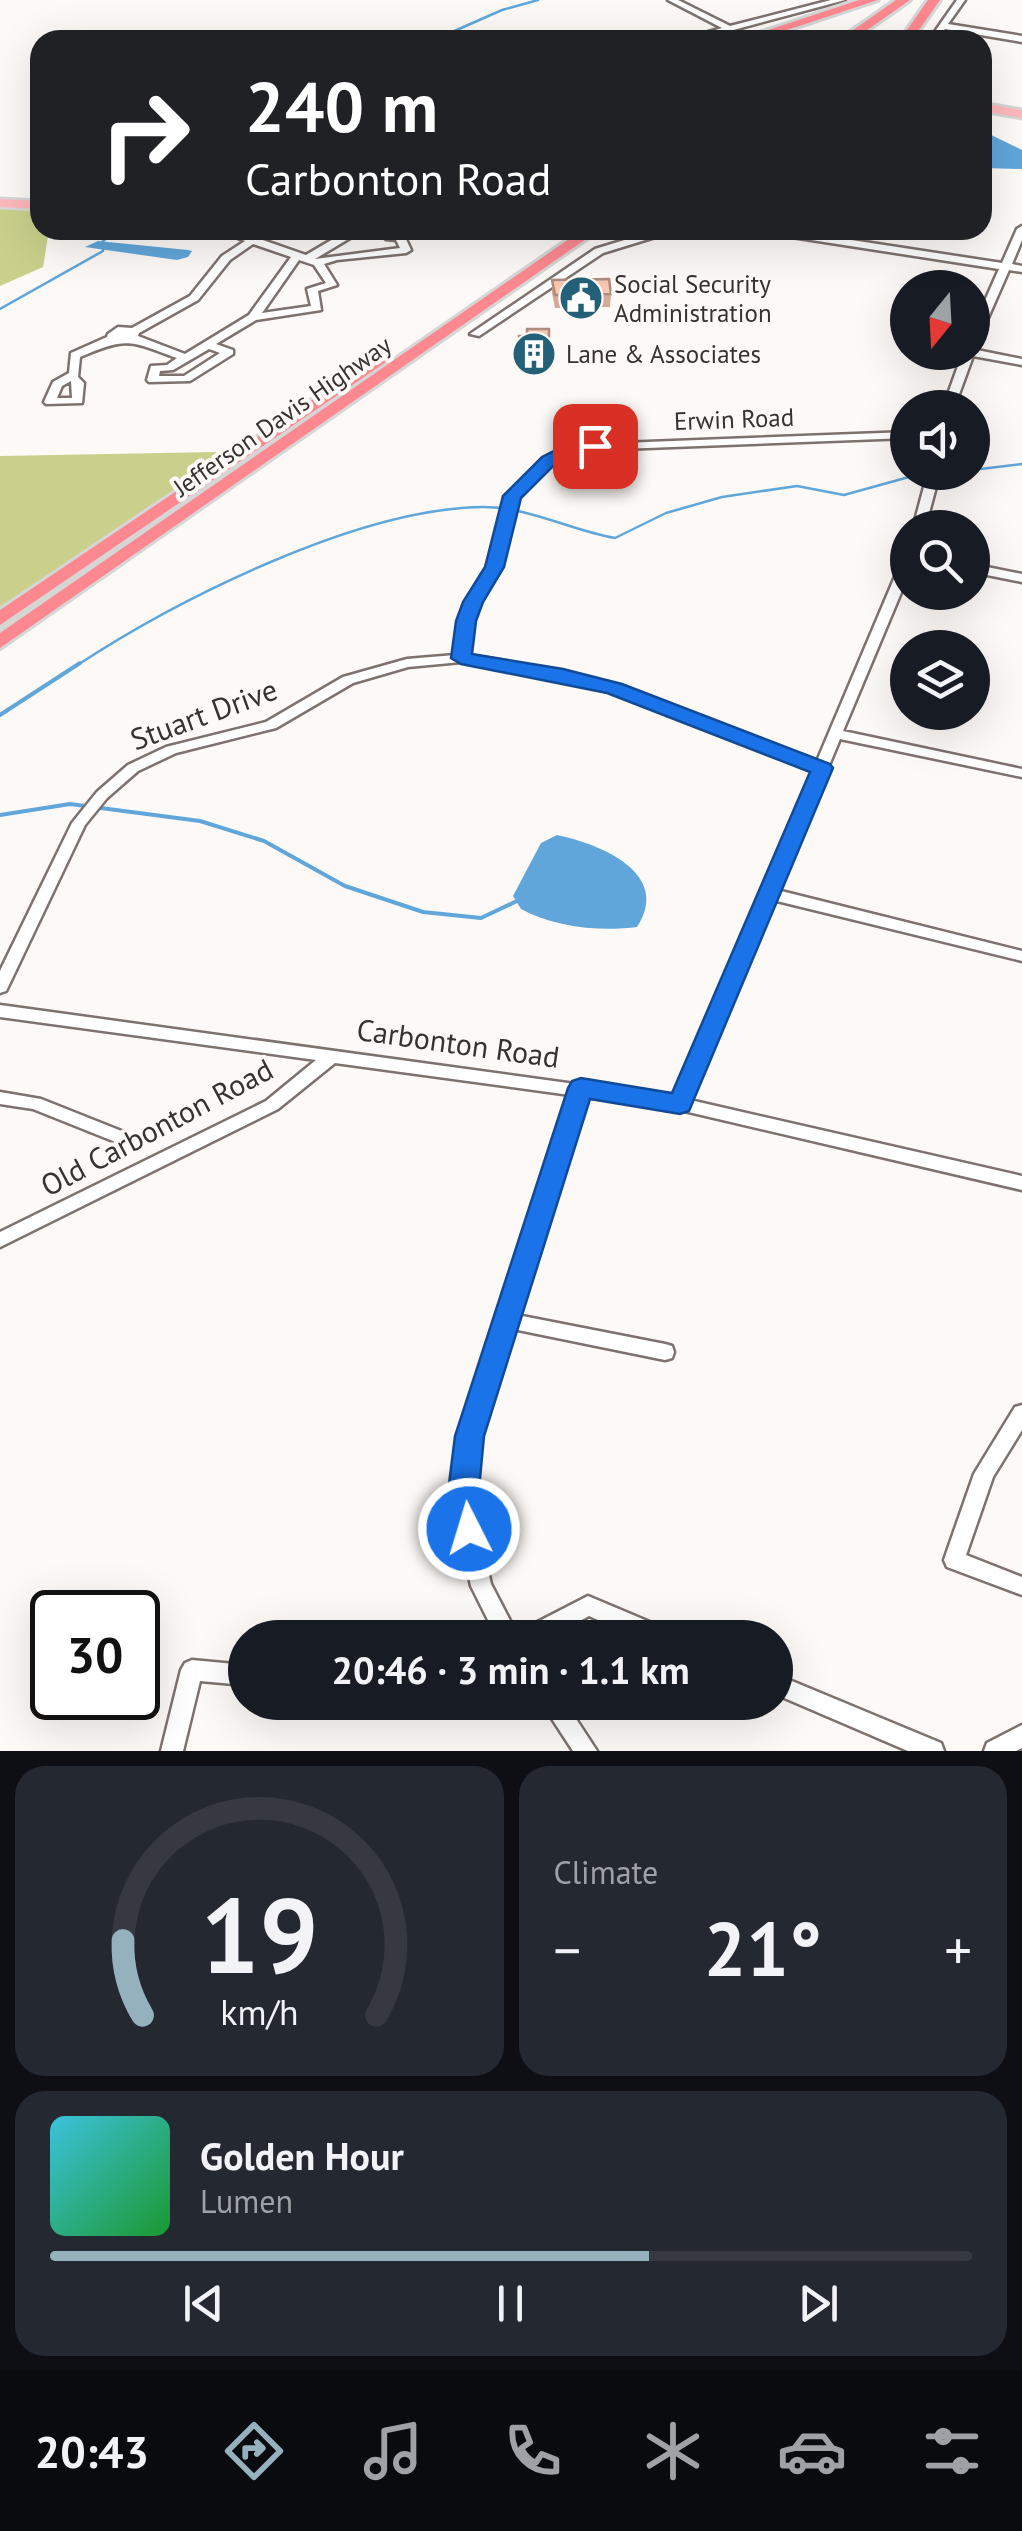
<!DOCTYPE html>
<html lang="en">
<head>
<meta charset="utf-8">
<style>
  body { margin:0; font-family:"PT Sans",sans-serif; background:#242831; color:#f1f3f6; height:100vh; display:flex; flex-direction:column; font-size:38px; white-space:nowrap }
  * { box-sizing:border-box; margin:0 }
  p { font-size:32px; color:#9ea1a6 }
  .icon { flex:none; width:55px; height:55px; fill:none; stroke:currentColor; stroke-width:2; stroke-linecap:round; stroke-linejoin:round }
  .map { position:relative; height:1751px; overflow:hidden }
  .drawer { display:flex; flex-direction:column; gap:15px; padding:15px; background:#0d0f14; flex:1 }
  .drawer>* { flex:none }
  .banner { position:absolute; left:30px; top:30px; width:962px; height:210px; border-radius:30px; box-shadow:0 10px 40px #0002; background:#202124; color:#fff; overflow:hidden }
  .needle { width:65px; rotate:198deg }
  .tools { position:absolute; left:890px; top:270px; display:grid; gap:20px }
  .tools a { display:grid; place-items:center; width:100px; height:100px; border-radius:50%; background:#171b24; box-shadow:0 10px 40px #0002; font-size:50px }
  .speed { position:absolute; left:30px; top:1590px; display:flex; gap:20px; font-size:50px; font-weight:700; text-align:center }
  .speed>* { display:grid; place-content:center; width:130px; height:130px; border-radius:50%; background:#171b24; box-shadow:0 10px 40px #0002; line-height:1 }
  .speed .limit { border:5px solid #111; border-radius:15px; background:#fff; color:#111 }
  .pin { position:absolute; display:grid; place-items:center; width:85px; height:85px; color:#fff; margin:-42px; border-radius:20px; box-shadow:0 5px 15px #0006 }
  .me { position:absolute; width:110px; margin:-55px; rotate:355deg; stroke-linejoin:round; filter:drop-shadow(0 0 8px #0008) }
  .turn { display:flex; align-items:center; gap:35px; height:210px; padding:0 50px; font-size:45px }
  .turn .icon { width:130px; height:130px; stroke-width:2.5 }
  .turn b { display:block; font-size:70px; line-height:85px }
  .big { font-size:75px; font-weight:700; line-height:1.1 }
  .drawer .tile { flex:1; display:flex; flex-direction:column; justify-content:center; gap:15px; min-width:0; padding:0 35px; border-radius:30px; background:#242831 }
  .drawer .dial { align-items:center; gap:0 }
  .dial svg { height:260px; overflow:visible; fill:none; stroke:#363941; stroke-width:7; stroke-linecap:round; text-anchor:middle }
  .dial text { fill:#f1f3f6; stroke:none }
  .song { display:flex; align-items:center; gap:30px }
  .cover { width:120px; height:120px; border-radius:15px; background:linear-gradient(135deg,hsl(190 70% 55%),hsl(130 70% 35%)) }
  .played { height:10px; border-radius:5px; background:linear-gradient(90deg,#95b1bd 65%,#363941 65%) }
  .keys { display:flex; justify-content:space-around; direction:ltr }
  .heat { display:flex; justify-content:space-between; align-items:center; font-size:55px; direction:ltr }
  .drawer .tiles { flex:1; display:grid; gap:15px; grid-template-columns:1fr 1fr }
  .tile:last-child { grid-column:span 2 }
  .trip { position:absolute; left:228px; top:1620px; width:565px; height:100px; border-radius:50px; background:#171b24; box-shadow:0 10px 40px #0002; font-weight:700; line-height:100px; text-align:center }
  .tabs { display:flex; height:160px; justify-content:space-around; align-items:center; background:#090b0e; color:#9ea1a6 }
  .tabs .icon { width:70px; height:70px }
  .tabs .on { color:#95b1bd }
  .tabs b { font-size:45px; color:#f1f3f6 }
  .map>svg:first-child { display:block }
  .green { fill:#cad08b }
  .water { fill:#60a6da }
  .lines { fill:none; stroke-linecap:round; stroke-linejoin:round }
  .stream-far1 { stroke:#60a6da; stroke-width:2.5 }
  .stream { stroke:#60a6da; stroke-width:4 }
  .minor-casing { stroke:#7d726e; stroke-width:5 }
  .major-casing { stroke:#d7d6d6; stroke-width:5 }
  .highway-casing { stroke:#d7d6d6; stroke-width:6 }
  .minor { fill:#fff; fill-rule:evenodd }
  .major { fill:#feb8bc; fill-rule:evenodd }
  .highway { fill:#fd888f; fill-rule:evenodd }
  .wall { fill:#d4ab99 }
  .building { fill:#f7c7b2; stroke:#ad8b7d; stroke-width:2.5 }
  .route { fill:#1a73e8; stroke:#114b97; stroke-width:2.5 }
  .labels { text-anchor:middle; stroke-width:8; stroke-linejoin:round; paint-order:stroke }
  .far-poi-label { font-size:25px; fill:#373230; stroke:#fdf9f6; text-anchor:start }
  .far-street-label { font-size:25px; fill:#373230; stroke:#fdf9f6 }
  .street-label { font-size:30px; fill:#373230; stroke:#fdf9f6 }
</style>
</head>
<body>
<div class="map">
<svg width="1022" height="1751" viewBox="0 0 1022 1751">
  <rect width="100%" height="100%" fill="#fdf9f6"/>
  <g class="green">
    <polygon points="0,207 40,211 40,230 49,230 43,267 0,286"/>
    <polygon points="265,451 0,629 0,456"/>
  </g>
  <g class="water">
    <polygon points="983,131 1022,150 1022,169 983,168"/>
    <polygon points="98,241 188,250 192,251 188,257 177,260 85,247"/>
    <path d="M557 835C600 844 672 873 637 927 601 932 553 927 521 909L513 896 541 843Z"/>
  </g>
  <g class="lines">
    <g class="stream-far1">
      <polyline points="434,40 502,10 538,0"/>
      <polyline points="0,309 103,251 103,241 117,230"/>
      <polyline points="972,470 1022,464"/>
      <path d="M76 666C178 599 359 508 483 507 529 507 570 530 615 538L666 513 722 497 797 486 844 495 927 472"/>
    </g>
    <g class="stream">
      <polyline points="0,715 80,663"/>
      <polyline points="0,815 70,804 200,821 264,841 345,886 423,912 481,918 517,901"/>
    </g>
    <defs>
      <g id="minor">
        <polygon points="668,0 678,0 730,26 831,0 845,0 696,40 682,40 722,28"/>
        <polygon points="957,0 965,0 948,24 1022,36 1022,42 945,29 937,40 929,40"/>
        <polygon points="1022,226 1022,240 1012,264 1022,266 1022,272 1009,270 977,343 972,346 972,330 999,269 766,233 761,230 786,230 1002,263 1017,229"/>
        <path d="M219 230H234L306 255 340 235 338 230H351L348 233 351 236 350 238 315 259 400 248 396 240 386 239 382 230H392L394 234 404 235 411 250 406 253 337 260 324 264 337 285 318 291 321 310 256 320 216 344 233 350V354L190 381 149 382 147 380 151 366 167 365 177 358C130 341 128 336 80 357L78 377 84 383 82 403 46 404 44 402 53 382 69 373 71 353 107 337 108 334 118 327 132 328 190 296 222 256 245 241ZM253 244 291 257 249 315 185 354 138 336 139 333 198 300 230 260ZM299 260 314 265 326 283 307 289 311 306 262 313ZM209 349 220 353 184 376H159L160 371 173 370ZM71 381 72 398H57L62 386Z"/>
        <polygon points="698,230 693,233 655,237 603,253 479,336 470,334 595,249 654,231"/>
        <polygon points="972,349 1022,359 1022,365 973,356 954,408 943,408 963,352 972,352"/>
        <polygon points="908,432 908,438 595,450 569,455 552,463 518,498 501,567 479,602 473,621 468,655 563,671 620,686 817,761 902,560 908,556 908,576 843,731 1022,769 1022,777 840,739 777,890 1022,951 1022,961 773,900 690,1100 1022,1176 1022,1190 680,1110 586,1097 517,1315 665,1344 672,1346 674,1352 672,1358 665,1360 513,1329 479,1436 472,1500 491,1584 518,1636 520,1631 588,1596 671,1631 674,1638 639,1638 589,1616 548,1638 497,1638 471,1586 452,1500 459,1436 496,1323 495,1320 499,1314 570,1095 335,1063 278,1109 0,1247 0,1232 266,1101 316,1060 0,1017 0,1005 575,1084 581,1082 588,1085 675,1097 813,770 610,692 562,679 461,662 408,667 353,683 276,728 176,753 138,771 107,798 85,825 8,987 6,991 0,993 0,971 72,823 97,792 128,765 166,747 266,722 343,677 407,659 455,655 459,621 467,602 489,567 506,497 544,459 562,450 595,444"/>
        <polygon points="928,472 940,472 925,528 913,528"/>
        <polygon points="972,564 1022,574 1022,582 972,572"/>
        <polygon points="0,1092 41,1099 124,1132 127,1137 124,1142 118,1143 33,1109 0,1104"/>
        <polygon points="1022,1405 1022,1430 993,1477 966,1555 1022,1577 1022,1595 947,1567 944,1560 974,1474 1015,1407"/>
        <polygon points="192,1660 245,1665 245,1685 200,1681 183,1751 161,1751 181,1670 185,1663"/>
        <polygon points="775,1674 941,1743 944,1751 908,1751 775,1694"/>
        <polygon points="541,1702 565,1702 597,1751 573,1751"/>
        <polygon points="1022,1725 1022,1748 1016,1751 984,1751 987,1743"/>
      </g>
      <g id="major">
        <polygon points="982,103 1022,110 1022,118 982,111"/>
        <polygon points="0,199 40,201 40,209 0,207"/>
      </g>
      <g id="highway">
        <polygon points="859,0 878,0 757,40 738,40"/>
        <polygon points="896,0 910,0 853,40 839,40"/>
        <polygon points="928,0 940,0 912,40 900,40"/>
        <polygon points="582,230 599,230 0,648 0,633"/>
        <polygon points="383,352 389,354 389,360 0,625 0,610"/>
      </g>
    </defs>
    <use href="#minor" class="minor-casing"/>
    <use href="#major" class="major-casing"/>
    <use href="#highway" class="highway-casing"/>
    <use href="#minor" class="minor"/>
    <use href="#major" class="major"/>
    <use href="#highway" class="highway"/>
  </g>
  <g class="wall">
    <polygon points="552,280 611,294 610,307 555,308 552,293"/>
    <polygon points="549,329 549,359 520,359 519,336 527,336"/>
  </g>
  <g class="building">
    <polygon points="609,279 611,294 555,295 552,280"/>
    <polygon points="527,329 549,329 549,346 520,346 519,336 527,336"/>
  </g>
  <polygon class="route" points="595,441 604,446 601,450 554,465 521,498 504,567 483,602 476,621 472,654 563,669 622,684 830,764 833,768 689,1111 680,1114 590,1099 484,1436 478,1500 484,1529 480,1538 469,1542 458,1538 447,1500 455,1436 568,1088 572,1081 581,1078 672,1093 810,772 607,693 461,664 451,658 456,621 463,602 485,567 503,496 542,457 560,448"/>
  <defs>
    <symbol id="civic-disc" viewBox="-11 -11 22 22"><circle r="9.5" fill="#246178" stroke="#fdf9f6"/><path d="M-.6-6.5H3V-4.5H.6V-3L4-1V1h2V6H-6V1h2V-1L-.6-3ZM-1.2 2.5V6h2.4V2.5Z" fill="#fff"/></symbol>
    <symbol id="building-disc" viewBox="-11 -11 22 22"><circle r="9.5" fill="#246178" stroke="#fdf9f6"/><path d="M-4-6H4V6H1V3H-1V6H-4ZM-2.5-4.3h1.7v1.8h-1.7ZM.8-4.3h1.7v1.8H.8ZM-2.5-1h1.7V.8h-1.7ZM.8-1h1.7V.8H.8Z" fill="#fff"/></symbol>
  </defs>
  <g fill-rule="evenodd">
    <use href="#civic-disc" x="556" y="273" width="50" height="50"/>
    <use href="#building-disc" x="509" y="329" width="50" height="50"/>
  </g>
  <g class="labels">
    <g class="far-poi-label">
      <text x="614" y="293">Social Security<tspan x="614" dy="29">Administration</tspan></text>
      <text x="566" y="363">Lane &amp; Associates</text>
    </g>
    <g class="far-street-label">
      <text transform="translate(282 416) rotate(-35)" y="9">Jefferson Davis Highway</text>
      <text transform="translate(734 419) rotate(-2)" y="9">Erwin Road</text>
    </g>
    <g class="street-label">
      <text transform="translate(204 715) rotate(-20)" y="10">Stuart Drive</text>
      <text transform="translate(458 1044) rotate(8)" y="10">Carbonton Road</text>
      <text transform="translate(157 1128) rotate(-28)" y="10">Old Carbonton Road</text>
    </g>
  </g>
</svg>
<div class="tools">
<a><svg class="needle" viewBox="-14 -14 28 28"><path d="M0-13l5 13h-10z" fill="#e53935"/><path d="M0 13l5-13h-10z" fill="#9ea1a6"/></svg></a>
<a><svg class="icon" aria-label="sound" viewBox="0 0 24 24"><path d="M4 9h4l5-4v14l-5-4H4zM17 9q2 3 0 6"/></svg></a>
<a><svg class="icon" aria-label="search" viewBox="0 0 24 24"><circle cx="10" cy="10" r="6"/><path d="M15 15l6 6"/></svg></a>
<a><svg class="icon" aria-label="layers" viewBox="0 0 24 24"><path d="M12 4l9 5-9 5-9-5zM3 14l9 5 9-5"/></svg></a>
</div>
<div class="speed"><div class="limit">30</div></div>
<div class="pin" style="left:595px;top:446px;background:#d93025"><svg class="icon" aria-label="arrive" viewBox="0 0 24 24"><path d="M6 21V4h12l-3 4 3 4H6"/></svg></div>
<svg class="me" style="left:469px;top:1529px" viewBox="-20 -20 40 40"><circle r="17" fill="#1a73e8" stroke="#fff" stroke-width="3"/><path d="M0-11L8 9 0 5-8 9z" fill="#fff"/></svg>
<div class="trip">20:46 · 3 min · 1.1 km</div>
<div class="banner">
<div class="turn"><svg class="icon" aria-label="right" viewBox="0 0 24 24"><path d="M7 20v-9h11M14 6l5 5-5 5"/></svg><div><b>240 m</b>Carbonton Road</div></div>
</div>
</div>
<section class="drawer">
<div class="tiles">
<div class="tile dial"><svg viewBox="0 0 100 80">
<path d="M14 69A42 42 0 1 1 86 69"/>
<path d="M14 69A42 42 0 0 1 8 46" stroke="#95b1bd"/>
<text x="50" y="56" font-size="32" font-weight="700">19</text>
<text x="50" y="72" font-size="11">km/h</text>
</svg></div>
<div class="tile"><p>Climate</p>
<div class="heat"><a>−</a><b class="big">21°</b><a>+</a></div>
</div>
<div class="tile">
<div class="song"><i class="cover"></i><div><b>Golden Hour</b><p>Lumen</p></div></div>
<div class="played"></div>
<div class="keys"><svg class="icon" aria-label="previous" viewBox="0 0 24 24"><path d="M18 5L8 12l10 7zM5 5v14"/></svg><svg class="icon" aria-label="pause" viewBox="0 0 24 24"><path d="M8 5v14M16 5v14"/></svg><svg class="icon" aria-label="next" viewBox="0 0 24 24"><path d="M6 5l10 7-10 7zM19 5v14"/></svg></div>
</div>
</div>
</section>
<nav class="tabs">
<b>20:43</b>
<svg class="icon on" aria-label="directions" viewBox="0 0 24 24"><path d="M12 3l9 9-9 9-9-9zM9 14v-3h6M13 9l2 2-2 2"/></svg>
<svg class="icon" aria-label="music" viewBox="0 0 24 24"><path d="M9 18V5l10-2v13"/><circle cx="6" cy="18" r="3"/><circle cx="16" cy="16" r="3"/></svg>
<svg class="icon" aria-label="phone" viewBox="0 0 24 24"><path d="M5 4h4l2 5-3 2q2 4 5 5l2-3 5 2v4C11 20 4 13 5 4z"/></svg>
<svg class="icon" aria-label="climate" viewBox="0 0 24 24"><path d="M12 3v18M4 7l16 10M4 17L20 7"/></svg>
<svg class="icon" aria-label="car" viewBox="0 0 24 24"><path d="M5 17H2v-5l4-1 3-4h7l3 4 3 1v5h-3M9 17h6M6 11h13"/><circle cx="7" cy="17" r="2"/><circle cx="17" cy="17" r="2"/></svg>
<svg class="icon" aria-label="filters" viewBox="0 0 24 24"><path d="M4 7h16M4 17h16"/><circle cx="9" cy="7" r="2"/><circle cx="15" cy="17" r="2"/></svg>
</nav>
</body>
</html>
